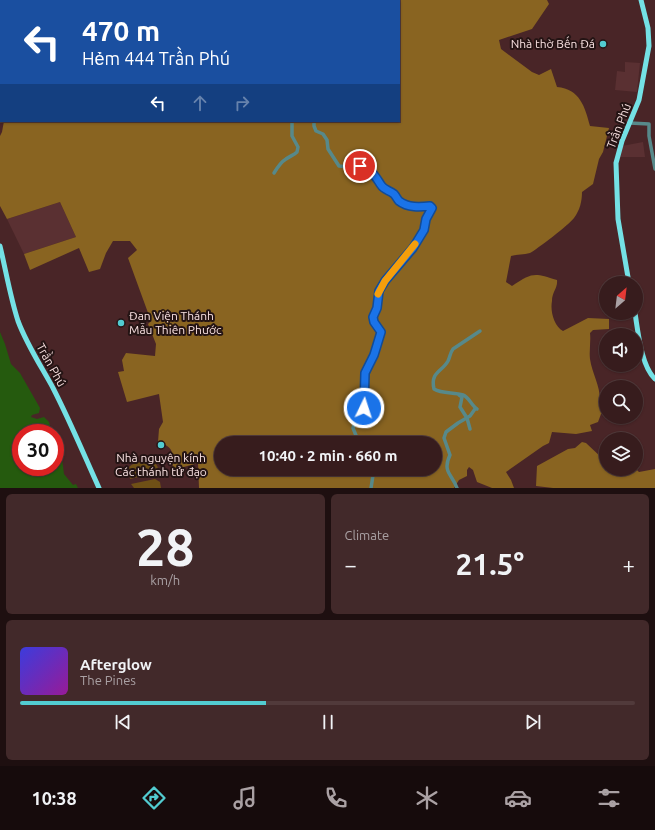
<!DOCTYPE html>
<html lang="en">
<head>
<meta charset="utf-8">
<style>
  body { margin:0; font-family:Ubuntu,sans-serif; background:#42292a; color:#f1f3f6; height:100vh; display:flex; flex-direction:column; font-size:15px; white-space:nowrap }
  * { box-sizing:border-box; margin:0 }
  p { font-size:13px; color:#aaa1a4 }
  .icon { flex:none; width:22px; height:22px; fill:none; stroke:currentColor; stroke-width:2; stroke-linecap:round; stroke-linejoin:round }
  .map { position:relative; height:488px; overflow:hidden }
  .details { display:flex; flex-direction:column; gap:6px; padding:6px; background:#1e0f10; flex:1 }
  .details>* { flex:none }
  .banner { position:absolute; left:0px; top:0px; width:400px; height:122px; box-shadow:0 1px 3px #0004,0 0 0 1px #513a3b; background:#1a4fa0; color:#fff; overflow:hidden }
  .needle { width:26px; rotate:28deg }
  .tools { position:absolute; left:599px; top:276px; display:grid; gap:8px }
  .tools a { display:grid; place-items:center; width:44px; height:44px; border-radius:50%; background:#371c1d; box-shadow:0 1px 3px #0004,0 0 0 1px #513a3b; font-size:20px }
  .speed { position:absolute; left:12px; top:424px; display:flex; gap:8px; font-size:20px; font-weight:700; text-align:center }
  .speed>* { display:grid; place-content:center; width:52px; height:52px; border-radius:50%; background:#371c1d; box-shadow:0 1px 3px #0004,0 0 0 1px #513a3b; line-height:1 }
  .speed .limit { border:6px solid #d22; background:#fff; color:#111 }
  .pin { position:absolute; display:grid; place-items:center; width:34px; height:34px; color:#fff; margin:-17px; border:2px solid #fff; border-radius:50%; box-shadow:0 1px 4px #0007 }
  .me { position:absolute; width:44px; margin:-22px; rotate:4deg; stroke-linejoin:round; filter:drop-shadow(0 0 3px #0008) }
  .turn { display:flex; align-items:center; gap:14px; height:84px; padding:0 16px; font-size:18px }
  .turn .icon { width:52px; height:52px; stroke-width:2.5 }
  .turn b { display:block; font-size:28px; line-height:34px }
  .lanes { display:flex; align-items:center; height:38px; padding:0 16px; background:#0003; justify-content:center; gap:20px; direction:ltr }
  .lanes .off { opacity:.35 }
  .big { font-size:30px; font-weight:700; line-height:1.1 }
  .details .widget { flex:1; display:flex; flex-direction:column; justify-content:center; gap:6px; min-width:0; padding:0 14px; border-radius:6px; background:#42292a }
  .details .dial { align-items:center; gap:0 }
  .dial b { font-size:52px; line-height:1 }
  .song { display:flex; align-items:center; gap:12px }
  .cover { width:48px; height:48px; border-radius:6px; background:linear-gradient(135deg,hsl(240 70% 55%),hsl(300 70% 35%)) }
  .played { height:4px; border-radius:2px; background:linear-gradient(90deg,#52ccd1 40%,#513a3b 40%) }
  .keys { display:flex; justify-content:space-around; direction:ltr }
  .heat { display:flex; justify-content:space-between; align-items:center; font-size:22px; direction:ltr }
  .details .tiles { flex:1; display:grid; gap:6px; grid-template-columns:1fr 1fr }
  .widget:last-child { grid-column:span 2 }
  .trip { position:absolute; left:214px; top:436px; width:228px; height:40px; border-radius:20px; background:#371c1d; box-shadow:0 1px 3px #0004,0 0 0 1px #513a3b; font-weight:700; line-height:40px; text-align:center }
  .tab-bar { display:flex; height:64px; justify-content:space-around; align-items:center; background:#160b0c; color:#aaa1a4 }
  .tab-bar .icon { width:28px; height:28px }
  .tab-bar .active { color:#52ccd1 }
  .tab-bar b { font-size:18px; color:#f1f3f6 }
  .map>svg:first-child { display:block }
  .built { fill:#5a3032 }
  .green { fill:#6f5016 }
  .forest { fill:#896421; fill-rule:evenodd }
  .water { fill:#255a0e }
  .lines { fill:none; stroke-linecap:round; stroke-linejoin:round }
  .minor { stroke:#57898a; stroke-width:3.5 }
  .primary { stroke:#74e1e5; stroke-width:5 }
  .route-casing { stroke:#114b97; stroke-width:10 }
  .route { stroke:#1a73e8; stroke-width:7 }
  .slow { stroke:#f59e0b; stroke-width:7 }
  .poi-dot { fill:#52ccd1; stroke:#241414; stroke-width:1.5 }
  .labels { text-anchor:middle; stroke-width:4; stroke-linejoin:round; paint-order:stroke }
  .poi-label { font-size:12px; fill:#f9e1e1; stroke:#241414; text-anchor:end }
  .street-label { font-size:12px; fill:#f9e1e1; stroke:#241414 }
</style>
</head>
<body>
<div class="map">
<svg width="655" height="488" viewBox="0 0 655 488">
  <rect width="100%" height="100%" fill="#492527"/>
  <g class="built">
    <polygon points="625,62 640,63 637,92 615,90 617,71 625,72"/>
    <polygon points="643,142 645,157 620,157 622,146"/>
    <polygon points="60,202 76,237 24,254 7,219"/>
  </g>
  <g class="green">
    <path d="M152 461C157 464 160 468 156 473L130 479 129 467C135 461 144 462 152 461Z"/>
    <polygon points="155,479 160,482 161,488 134,488 131,484"/>
  </g>
  <g class="forest">
    <path d="M91 0H547L549 4 532 29 499 40 501 49 532 72 539 75 551 69 557 87C580 89 585 107 590 126L609 128 603 152 599 159 593 184 582 192C582 201 580 210 574 218 570 224 536 250 530 253 524 255 517 254 511 256L506 282 512 286C533 272 534 273 557 280 558 288 552 292 552 301 550 311 554 326 563 331L588 318 609 319V329L593 330 590 333C591 342 589 350 590 359 592 373 600 385 600 400L606 403V412L601 414 598 422 590 425 592 431 576 434 552 432 549 443 543 446 506 472 511 480 514 488H492L477 482 473 470 469 467 467 470V476L459 480 454 488H199L198 463 173 470C172 453 176 448 158 442L159 429 163 422 159 394 127 402 118 372 124 371 122 360 126 353 155 356 156 344 148 324 151 321 128 258 137 250 130 241H113L106 253 100 269 89 272 79 248 30 270 24 254 76 237 60 202 7 219 0 206V136L2 132 4 121H399V1ZM221 443H435V469H221Z"/>
    <polygon points="582,442 586,443 603,459 606,460 606,469 636,469 639,472 655,469 655,488 553,488 536,486 537,466 568,449 575,448"/>
  </g>
  <polygon class="water" points="0,332 5,344 11,364 20,373 40,408 39,413 32,415 31,417 37,419 44,417 49,422 52,433 21,433 21,467 55,467 55,437 60,443 64,474 73,485 76,484 78,488 0,488"/>
  <g class="lines">
    <g class="minor">
      <polyline points="207,0 208,1"/>
      <polyline points="219,0 219,1"/>
      <polyline points="267,1 267,0"/>
      <polyline points="304,1 305,0"/>
      <polyline points="334,1 334,0"/>
      <polyline points="314,121 314,126 316,131 323,134 327,140 328,149 339,166 348,167 366,167 375,175 384,188 395,195 400,202 407,206 413,207 430,206 432,208 426,219 424,231 413,248 385,281 379,291 377,308 373,317 374,322 381,332 374,355 365,373 364,408 356,418 353,428 357,438 361,443"/>
      <polyline points="630,123 649,124 649,136 655,169"/>
      <path d="M274 173C277 168 281 162 286 159 290 156 294 155 297 152L298 147 292 136V121"/>
      <polyline points="459,395 462,397 460,407 467,418 470,429"/>
      <path d="M477 409C472 406 469 397 463 395 454 392 442 394 434 389 430 372 442 372 448 361 450 357 450 353 453 349L480 331"/>
      <polyline points="371,488 374,469"/>
      <path d="M457 488C452 474 442 472 450 455L444 438 446 432 458 423 470 416 475 409"/>
    </g>
    <g class="primary">
      <polyline points="45,1 46,0"/>
      <polyline points="0,83 1,81"/>
      <path d="M0 246C6 271 10 296 18 321 27 345 41 366 53 388 70 421 84 455 99 488"/>
      <polyline points="629,283 618,219 616,163 622,141 639,100 649,46 648,28 641,0"/>
      <path d="M635 313C638 331 641 366 655 379"/>
    </g>
  </g>
  <g class="lines">
    <defs>
      <path id="route" d="M360 166C371 168 375 176 381 185 384 190 389 190 394 194 396 196 397 199 399 201 408 208 420 207 430 206L432 208 426 219 424 230 413 248 385 281 379 291 377 308 373 317 374 322 381 332 374 355 365 373 364 408"/>
    </defs>
    <use href="#route" class="route-casing"/>
    <use href="#route" class="route"/>
    <polyline class="slow" points="378,294 385,281 415,244"/>
  </g>
  <g class="poi-dot">
    <circle cx="603" cy="44" r="4"/>
    <circle cx="121" cy="323" r="4"/>
    <circle cx="161" cy="445" r="4"/>
  </g>
  <g class="labels">
    <g class="poi-label">
      <text x="595" y="48">Nhà thờ Bến Đá</text>
      <text x="129" y="320" text-anchor="start">Đan Viện Thánh<tspan x="129" dy="14">Mẫu Thiên Phước</tspan></text>
      <text x="161" y="462" text-anchor="middle">Nhà nguyện kính<tspan x="161" dy="14">Các thánh tử đạo</tspan></text>
    </g>
    <g class="street-label">
      <text transform="translate(619 126) rotate(-69)" y="4">Trần Phú</text>
      <text transform="translate(51 365) rotate(61)" y="4">Trần Phú</text>
    </g>
  </g>
</svg>
<div class="tools">
<a><svg class="needle" viewBox="-14 -14 28 28"><path d="M0-13l5 13h-10z" fill="#e53935"/><path d="M0 13l5-13h-10z" fill="#aaa1a4"/></svg></a>
<a><svg class="icon" aria-label="sound" viewBox="0 0 24 24"><path d="M4 9h4l5-4v14l-5-4H4zM17 9q2 3 0 6"/></svg></a>
<a><svg class="icon" aria-label="search" viewBox="0 0 24 24"><circle cx="10" cy="10" r="6"/><path d="M15 15l6 6"/></svg></a>
<a><svg class="icon" aria-label="layers" viewBox="0 0 24 24"><path d="M12 4l9 5-9 5-9-5zM3 14l9 5 9-5"/></svg></a>
</div>
<div class="speed"><div class="limit">30</div></div>
<div class="pin" style="left:360px;top:166px;background:#d93025"><svg class="icon" aria-label="arrive" viewBox="0 0 24 24"><path d="M6 21V4h12l-3 4 3 4H6"/></svg></div>
<svg class="me" style="left:364px;top:408px" viewBox="-20 -20 40 40"><circle r="17" fill="#1a73e8" stroke="#fff" stroke-width="3"/><path d="M0-11L8 9 0 5-8 9z" fill="#fff"/></svg>
<div class="trip">10:40 · 2 min · 660 m</div>
<div class="banner">
<div class="turn"><svg class="icon" aria-label="left" viewBox="0 0 24 24"><path d="M17 20v-9H6M10 6l-5 5 5 5"/></svg><div><b>470 m</b>Hẻm 444 Trần Phú</div></div>
<div class="lanes"><svg class="icon" aria-label="left" viewBox="0 0 24 24"><path d="M17 20v-9H6M10 6l-5 5 5 5"/></svg><svg class="icon off" aria-label="ahead" viewBox="0 0 24 24"><path d="M12 20V5M6 11l6-6 6 6"/></svg><svg class="icon off" aria-label="right" viewBox="0 0 24 24"><path d="M7 20v-9h11M14 6l5 5-5 5"/></svg></div>
</div>
</div>
<section class="details">
<div class="tiles">
<div class="widget dial"><b>28</b><p>km/h</p></div>
<div class="widget"><p>Climate</p>
<div class="heat"><a>−</a><b class="big">21.5°</b><a>+</a></div>
</div>
<div class="widget">
<div class="song"><i class="cover"></i><div><b>Afterglow</b><p>The Pines</p></div></div>
<div class="played"></div>
<div class="keys"><svg class="icon" aria-label="previous" viewBox="0 0 24 24"><path d="M18 5L8 12l10 7zM5 5v14"/></svg><svg class="icon" aria-label="pause" viewBox="0 0 24 24"><path d="M8 5v14M16 5v14"/></svg><svg class="icon" aria-label="next" viewBox="0 0 24 24"><path d="M6 5l10 7-10 7zM19 5v14"/></svg></div>
</div>
</div>
</section>
<nav class="tab-bar">
<b>10:38</b>
<svg class="icon active" aria-label="directions" viewBox="0 0 24 24"><path d="M12 3l9 9-9 9-9-9zM9 14v-3h6M13 9l2 2-2 2"/></svg>
<svg class="icon" aria-label="music" viewBox="0 0 24 24"><path d="M9 18V5l10-2v13"/><circle cx="6" cy="18" r="3"/><circle cx="16" cy="16" r="3"/></svg>
<svg class="icon" aria-label="phone" viewBox="0 0 24 24"><path d="M5 4h4l2 5-3 2q2 4 5 5l2-3 5 2v4C11 20 4 13 5 4z"/></svg>
<svg class="icon" aria-label="climate" viewBox="0 0 24 24"><path d="M12 3v18M4 7l16 10M4 17L20 7"/></svg>
<svg class="icon" aria-label="car" viewBox="0 0 24 24"><path d="M5 17H2v-5l4-1 3-4h7l3 4 3 1v5h-3M9 17h6M6 11h13"/><circle cx="7" cy="17" r="2"/><circle cx="17" cy="17" r="2"/></svg>
<svg class="icon" aria-label="filters" viewBox="0 0 24 24"><path d="M4 7h16M4 17h16"/><circle cx="9" cy="7" r="2"/><circle cx="15" cy="17" r="2"/></svg>
</nav>
</body>
</html>
